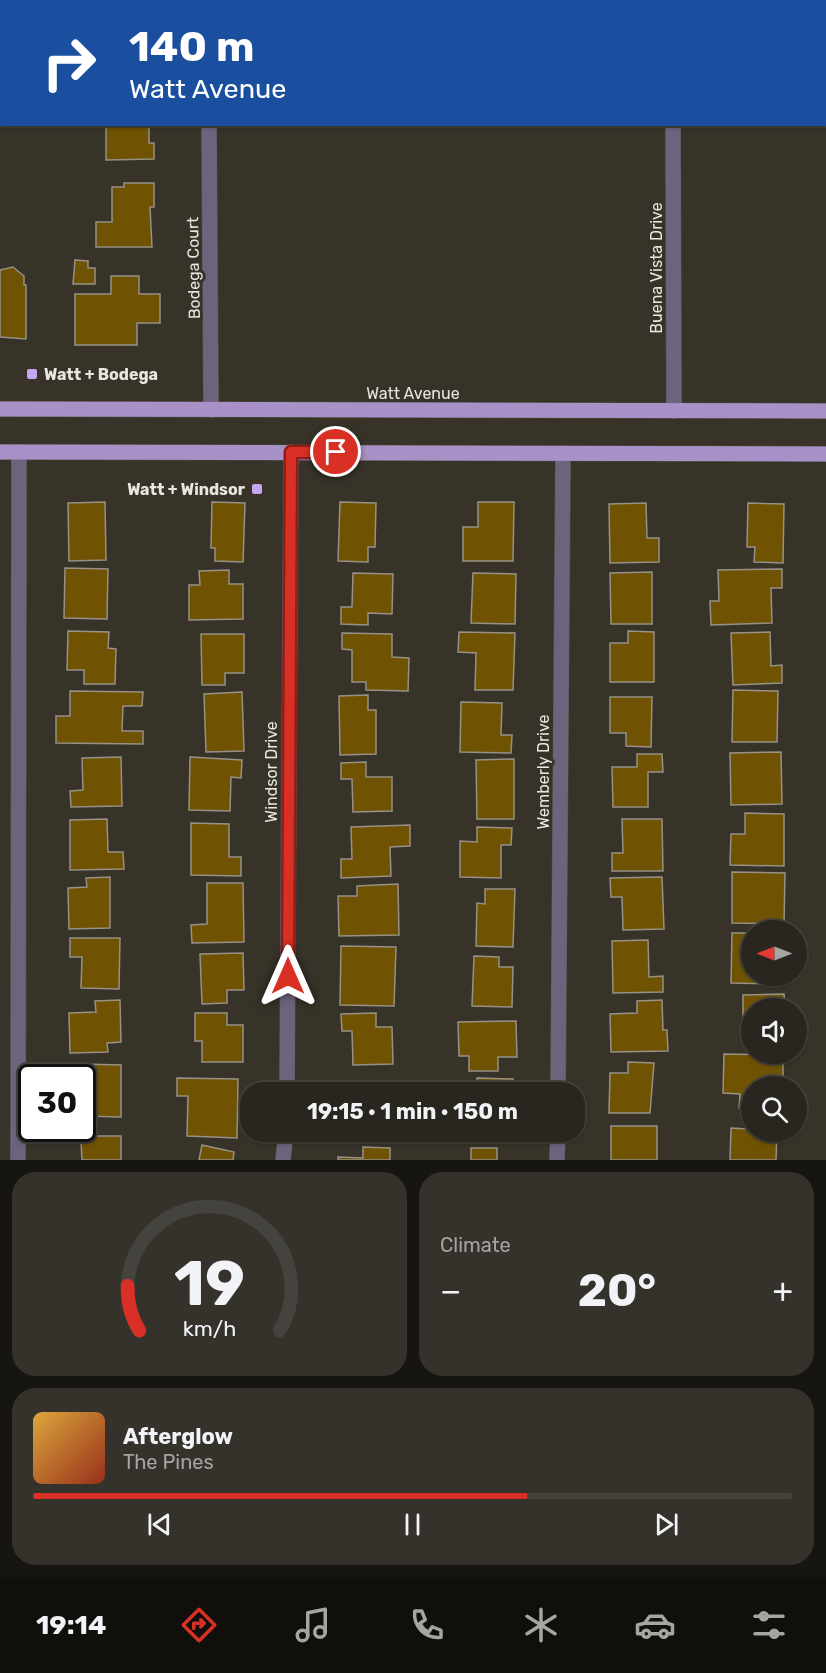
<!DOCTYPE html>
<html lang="en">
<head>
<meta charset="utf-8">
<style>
  body { margin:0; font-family:Rubik,sans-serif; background:#35322c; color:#f1f3f6; height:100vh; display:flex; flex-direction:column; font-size:22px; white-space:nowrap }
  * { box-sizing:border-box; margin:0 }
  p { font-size:20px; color:#a5a5a4 }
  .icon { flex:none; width:33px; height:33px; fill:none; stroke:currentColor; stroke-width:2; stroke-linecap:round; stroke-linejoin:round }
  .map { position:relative; height:1160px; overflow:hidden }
  .sheet { display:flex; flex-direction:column; gap:12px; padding:12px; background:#171511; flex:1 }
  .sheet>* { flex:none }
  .top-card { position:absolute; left:0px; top:0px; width:826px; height:126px; box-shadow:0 2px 4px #0004,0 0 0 2px #45433d; background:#1a4fa0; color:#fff; overflow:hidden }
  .needle { width:39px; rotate:270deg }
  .controls { position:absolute; left:741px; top:920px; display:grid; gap:12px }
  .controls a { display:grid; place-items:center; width:66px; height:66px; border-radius:50%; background:#29261f; box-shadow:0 2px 4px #0004,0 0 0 2px #45433d; font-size:30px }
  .speed { position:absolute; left:18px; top:1064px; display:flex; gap:12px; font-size:30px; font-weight:700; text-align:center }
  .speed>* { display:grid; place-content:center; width:78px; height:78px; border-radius:50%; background:#29261f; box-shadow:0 2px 4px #0004,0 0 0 2px #45433d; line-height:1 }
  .speed .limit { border:3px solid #111; border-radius:9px; background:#fff; color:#111 }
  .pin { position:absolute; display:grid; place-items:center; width:51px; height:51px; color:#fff; margin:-26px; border:3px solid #fff; border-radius:50%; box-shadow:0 2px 6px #0007 }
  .me { position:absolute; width:66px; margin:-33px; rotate:0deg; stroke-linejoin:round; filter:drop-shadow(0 0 4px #0008) }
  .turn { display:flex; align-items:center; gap:21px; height:126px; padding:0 30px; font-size:27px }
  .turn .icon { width:78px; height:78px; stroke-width:2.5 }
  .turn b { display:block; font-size:42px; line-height:51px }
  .big { font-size:45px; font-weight:700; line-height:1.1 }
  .sheet .widget { flex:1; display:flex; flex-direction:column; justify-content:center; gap:9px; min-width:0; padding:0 21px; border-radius:24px; background:#35322c }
  .sheet .dial { align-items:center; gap:0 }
  .dial svg { height:156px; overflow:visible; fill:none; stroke:#45433d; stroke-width:7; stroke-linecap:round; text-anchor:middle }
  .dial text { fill:#f1f3f6; stroke:none }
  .song { display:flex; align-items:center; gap:18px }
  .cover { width:72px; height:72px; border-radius:9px; background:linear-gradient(135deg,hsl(40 70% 55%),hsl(10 70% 35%)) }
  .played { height:6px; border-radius:3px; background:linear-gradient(90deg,#d93025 65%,#45433d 65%) }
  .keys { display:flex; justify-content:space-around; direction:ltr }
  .heat { display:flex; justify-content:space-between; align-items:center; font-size:33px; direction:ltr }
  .sheet .tiles { flex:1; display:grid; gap:12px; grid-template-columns:1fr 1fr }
  .widget:last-child { grid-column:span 2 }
  .trip { position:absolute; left:240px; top:1082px; width:345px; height:60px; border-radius:24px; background:#29261f; box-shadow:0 2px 4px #0004,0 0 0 2px #45433d; font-weight:700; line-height:60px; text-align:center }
  .tab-bar { display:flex; height:96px; justify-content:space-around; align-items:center; background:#100f0c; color:#a5a5a4 }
  .tab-bar .icon { width:42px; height:42px }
  .tab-bar .selected { color:#d93025 }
  .tab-bar b { font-size:27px; color:#f1f3f6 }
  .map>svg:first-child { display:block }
  .building { fill:#6f5202; stroke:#979186; stroke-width:1.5 }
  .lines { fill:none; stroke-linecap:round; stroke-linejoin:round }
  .minor-casing { stroke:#535046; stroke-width:16 }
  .major-casing { stroke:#535046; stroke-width:16 }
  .minor { stroke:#6e637d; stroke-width:15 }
  .major { stroke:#a891c6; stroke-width:15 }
  .route-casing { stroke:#8d1f18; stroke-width:15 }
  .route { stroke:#d93025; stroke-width:10 }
  .poi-dot { fill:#c6a6f0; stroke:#373329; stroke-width:2 }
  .labels { text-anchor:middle; stroke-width:6; stroke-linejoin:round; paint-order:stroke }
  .street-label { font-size:16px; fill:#e9e6e0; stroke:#373329 }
  .poi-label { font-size:16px; font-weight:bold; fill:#e9e6e0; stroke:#373329; text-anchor:start }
</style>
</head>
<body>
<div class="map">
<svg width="826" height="1160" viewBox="0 0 826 1160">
  <rect width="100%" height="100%" fill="#373329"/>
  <g class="building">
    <polygon points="91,0 123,0 124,2 91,2"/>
    <polygon points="106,124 149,125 149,143 154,143 154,159 106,160"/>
    <polygon points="124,183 154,183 154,207 150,207 152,247 96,247 96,222 112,222 112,187 124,187"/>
    <polygon points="75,260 88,261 88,268 95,268 95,284 73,284"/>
    <polygon points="13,267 24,276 24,285 26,285 26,339 0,337 0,270"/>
    <polygon points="111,276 139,276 139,294 160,294 160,323 137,323 137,345 75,345 75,294 111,294"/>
    <polygon points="105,502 106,560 69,561 68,503"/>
    <polygon points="212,502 245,503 243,562 215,561 215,548 211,548"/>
    <polygon points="340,502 376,503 375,547 368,547 368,562 338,561"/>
    <polygon points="478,502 514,502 513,561 463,561 463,527 478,527"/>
    <polygon points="646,503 647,538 659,538 659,562 610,563 609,504"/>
    <polygon points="748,503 784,504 783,563 754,562 755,547 747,547"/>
    <polygon points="65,568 108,569 107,619 64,618"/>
    <polygon points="782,569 782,588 771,588 772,623 711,625 710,601 719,601 718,570"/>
    <polygon points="229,570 229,584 243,584 243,619 189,620 189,585 200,585 199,571"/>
    <polygon points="652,572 652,624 611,624 610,573"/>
    <polygon points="353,573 393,574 392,614 368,613 368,625 341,624 341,607 352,607"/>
    <polygon points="473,573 516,574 515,624 471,623"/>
    <polygon points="68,631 109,632 108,648 116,649 115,684 84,684 84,670 67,670"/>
    <polygon points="628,631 654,632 654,682 610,682 610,643 628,643"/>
    <polygon points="459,632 515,633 513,690 475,690 476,653 458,652"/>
    <polygon points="770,632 771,666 782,665 782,683 733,685 731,633"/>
    <polygon points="342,633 392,634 392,657 409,658 408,691 366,690 366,682 352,682 352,650 342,649"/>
    <polygon points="201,634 244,634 244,673 225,673 225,685 202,685"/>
    <polygon points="733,690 778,691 777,742 732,742"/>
    <polygon points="70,691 143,692 142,706 123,706 122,731 143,731 143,744 56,743 56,716 70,716"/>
    <polygon points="242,692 244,751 206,752 204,694"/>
    <polygon points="368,695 368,710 376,710 376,754 340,755 339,696"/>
    <polygon points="610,697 652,697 651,747 626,746 626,733 610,733"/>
    <polygon points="461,702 502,703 501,735 512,735 511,753 460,752"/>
    <polygon points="781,752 782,804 731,805 730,753"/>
    <polygon points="637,754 662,754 663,772 648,772 648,807 613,807 612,767 637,767"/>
    <polygon points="121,757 122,806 71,807 70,791 83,790 82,758"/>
    <polygon points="190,757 242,760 241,778 231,777 230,811 189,810"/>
    <polygon points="514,759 514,819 477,819 476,760"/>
    <polygon points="366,762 366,777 392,777 392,811 353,812 352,779 341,779 341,763"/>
    <polygon points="745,813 784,814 784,866 730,865 731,834 745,834"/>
    <polygon points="107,819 108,852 123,852 124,869 70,870 70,820"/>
    <polygon points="622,819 662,819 663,871 612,871 612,853 623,853"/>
    <polygon points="191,823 229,824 229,857 241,857 241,876 191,875"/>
    <polygon points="410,825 410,846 390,847 391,876 341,878 341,859 352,859 351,827"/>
    <polygon points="477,827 512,828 511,845 501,845 501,878 460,877 460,841 477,842"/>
    <polygon points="732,872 785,873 784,924 732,923"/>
    <polygon points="110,877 110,928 69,929 68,888 87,887 86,878"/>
    <polygon points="662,877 664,929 623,930 622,897 611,897 610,878"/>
    <polygon points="207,883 243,883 244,942 192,943 191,925 207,924"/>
    <polygon points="398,884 399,935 339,936 338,896 357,896 357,886"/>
    <polygon points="485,889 515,889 513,947 476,946 477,903 485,904"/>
    <polygon points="732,933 752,933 752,975 771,975 771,984 731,983"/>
    <polygon points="70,938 120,938 119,989 81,988 82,957 70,957"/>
    <polygon points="648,940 649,977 663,976 663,992 613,993 612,941"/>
    <polygon points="341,946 396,947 394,1006 340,1005"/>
    <polygon points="243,953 244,990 227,990 227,1003 202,1004 200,954"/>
    <polygon points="474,956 499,957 499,967 513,967 512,1007 472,1006"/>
    <polygon points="784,994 785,1008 752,1008 752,1043 743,1043 743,995"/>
    <polygon points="120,1000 121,1042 107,1043 108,1052 70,1053 69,1013 96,1012 95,1001"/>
    <polygon points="662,1000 663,1030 667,1030 668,1051 611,1052 610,1014 637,1013 637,1001"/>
    <polygon points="195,1013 227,1013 227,1025 243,1025 243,1062 202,1062 202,1041 195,1041"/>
    <polygon points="376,1013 376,1027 392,1027 393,1064 353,1065 352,1031 342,1031 341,1014"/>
    <polygon points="516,1021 517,1057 498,1057 498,1071 469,1071 469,1056 459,1056 458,1022"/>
    <polygon points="724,1054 783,1055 783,1086 752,1086 752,1108 739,1108 740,1094 723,1093"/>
    <polygon points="628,1062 654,1063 650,1113 609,1113 610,1073 628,1073"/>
    <polygon points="82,1064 121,1065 121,1117 82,1116"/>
    <polygon points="177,1078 238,1079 237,1138 187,1136 188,1096 177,1096"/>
    <polygon points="477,1078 513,1079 513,1092 477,1092"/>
    <polygon points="341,1087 394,1088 394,1092 341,1092"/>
    <polygon points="96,1123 96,1136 121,1136 121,1160 82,1160 81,1141 70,1141 70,1128 82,1128 82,1124"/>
    <rect x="611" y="1126" width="46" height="34"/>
    <polygon points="731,1128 782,1131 777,1131 776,1160 730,1160"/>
    <polygon points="341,1131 400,1131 400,1138 341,1137"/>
    <polygon points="459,1131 512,1131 512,1138 459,1137"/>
    <polygon points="202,1145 234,1152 233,1160 199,1160"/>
    <polygon points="363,1147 390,1148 390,1160 338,1160 338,1157 363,1158"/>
    <rect x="471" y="1148" width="26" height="12"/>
  </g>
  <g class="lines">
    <defs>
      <g id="minor">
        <polyline points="193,0 194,2"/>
        <polyline points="668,0 669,2"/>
        <polyline points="209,124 211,410"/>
        <polyline points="673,124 674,411"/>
        <polyline points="287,1092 291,452"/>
        <polyline points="558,1092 563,453"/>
        <polyline points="18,1160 19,452"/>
        <polyline points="283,1160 286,1131"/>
        <polyline points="557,1160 558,1131"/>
      </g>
      <g id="major">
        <polyline points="0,409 826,411"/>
        <polyline points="0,452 826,454"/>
      </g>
    </defs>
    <use href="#minor" class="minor-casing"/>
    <use href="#major" class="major-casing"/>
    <use href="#minor" class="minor"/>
    <use href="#major" class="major"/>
  </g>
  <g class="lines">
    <defs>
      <polyline id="route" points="288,976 291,452 336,452"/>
    </defs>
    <use href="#route" class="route-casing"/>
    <use href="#route" class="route"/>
  </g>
  <g class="poi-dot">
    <rect x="26" y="368" width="12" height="12" rx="3"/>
    <rect x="251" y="483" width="12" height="12" rx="3"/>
  </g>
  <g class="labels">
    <g class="street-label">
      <text transform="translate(193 268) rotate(-91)" y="6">Bodega Court</text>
      <text transform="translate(656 268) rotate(-90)" y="6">Buena Vista Drive</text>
      <text x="413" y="399">Watt Avenue</text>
      <text transform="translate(271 772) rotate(-90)" y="6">Windsor Drive</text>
      <text transform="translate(543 772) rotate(-90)" y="6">Wemberly Drive</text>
    </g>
    <g class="poi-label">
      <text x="44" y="380">Watt + Bodega</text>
      <text x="245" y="495" text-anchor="end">Watt + Windsor</text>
    </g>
  </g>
</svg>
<div class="controls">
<a><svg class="needle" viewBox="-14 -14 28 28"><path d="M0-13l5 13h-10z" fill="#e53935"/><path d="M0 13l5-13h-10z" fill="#a5a5a4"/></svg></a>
<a><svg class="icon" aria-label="sound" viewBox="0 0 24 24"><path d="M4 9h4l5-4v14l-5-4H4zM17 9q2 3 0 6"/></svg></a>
<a><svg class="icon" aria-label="search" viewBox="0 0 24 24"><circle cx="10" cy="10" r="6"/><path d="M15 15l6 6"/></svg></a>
</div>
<div class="speed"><div class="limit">30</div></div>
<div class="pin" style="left:336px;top:452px;background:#d93025"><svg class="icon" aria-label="arrive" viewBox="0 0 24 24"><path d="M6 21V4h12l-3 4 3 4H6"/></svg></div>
<svg class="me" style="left:288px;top:976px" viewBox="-20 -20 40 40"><path d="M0-17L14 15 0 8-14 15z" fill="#d93025" stroke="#fff" stroke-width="4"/></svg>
<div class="trip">19:15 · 1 min · 150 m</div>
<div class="top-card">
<div class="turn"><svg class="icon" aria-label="right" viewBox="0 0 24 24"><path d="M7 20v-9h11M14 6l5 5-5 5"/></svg><div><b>140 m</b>Watt Avenue</div></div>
</div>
</div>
<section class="sheet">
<div class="tiles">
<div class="widget dial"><svg viewBox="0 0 100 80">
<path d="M14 69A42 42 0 1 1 86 69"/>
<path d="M14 69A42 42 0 0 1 8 46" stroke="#d93025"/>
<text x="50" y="56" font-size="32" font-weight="700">19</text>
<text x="50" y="72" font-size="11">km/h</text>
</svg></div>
<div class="widget"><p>Climate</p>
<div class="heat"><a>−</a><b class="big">20°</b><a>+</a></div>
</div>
<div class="widget">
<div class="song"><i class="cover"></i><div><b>Afterglow</b><p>The Pines</p></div></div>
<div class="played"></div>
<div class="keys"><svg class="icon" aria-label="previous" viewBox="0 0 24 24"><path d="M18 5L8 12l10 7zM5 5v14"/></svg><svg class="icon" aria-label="pause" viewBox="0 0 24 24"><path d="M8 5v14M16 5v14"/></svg><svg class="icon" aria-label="next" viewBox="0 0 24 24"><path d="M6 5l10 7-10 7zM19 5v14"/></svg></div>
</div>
</div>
</section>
<nav class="tab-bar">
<b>19:14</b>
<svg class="icon selected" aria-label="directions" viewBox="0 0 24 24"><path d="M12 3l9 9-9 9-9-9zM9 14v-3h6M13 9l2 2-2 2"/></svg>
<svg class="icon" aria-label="music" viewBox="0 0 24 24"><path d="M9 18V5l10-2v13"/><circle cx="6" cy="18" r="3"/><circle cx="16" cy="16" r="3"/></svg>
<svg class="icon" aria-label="phone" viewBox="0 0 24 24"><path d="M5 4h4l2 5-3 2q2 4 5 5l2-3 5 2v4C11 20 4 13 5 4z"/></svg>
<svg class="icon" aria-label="climate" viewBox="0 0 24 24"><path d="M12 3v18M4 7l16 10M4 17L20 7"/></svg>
<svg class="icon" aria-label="car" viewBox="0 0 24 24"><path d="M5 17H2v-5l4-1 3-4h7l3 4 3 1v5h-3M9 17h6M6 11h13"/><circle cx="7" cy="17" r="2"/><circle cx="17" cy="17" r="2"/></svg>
<svg class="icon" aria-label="filters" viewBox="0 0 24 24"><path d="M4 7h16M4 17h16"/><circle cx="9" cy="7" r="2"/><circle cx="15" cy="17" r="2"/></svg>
</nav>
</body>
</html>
